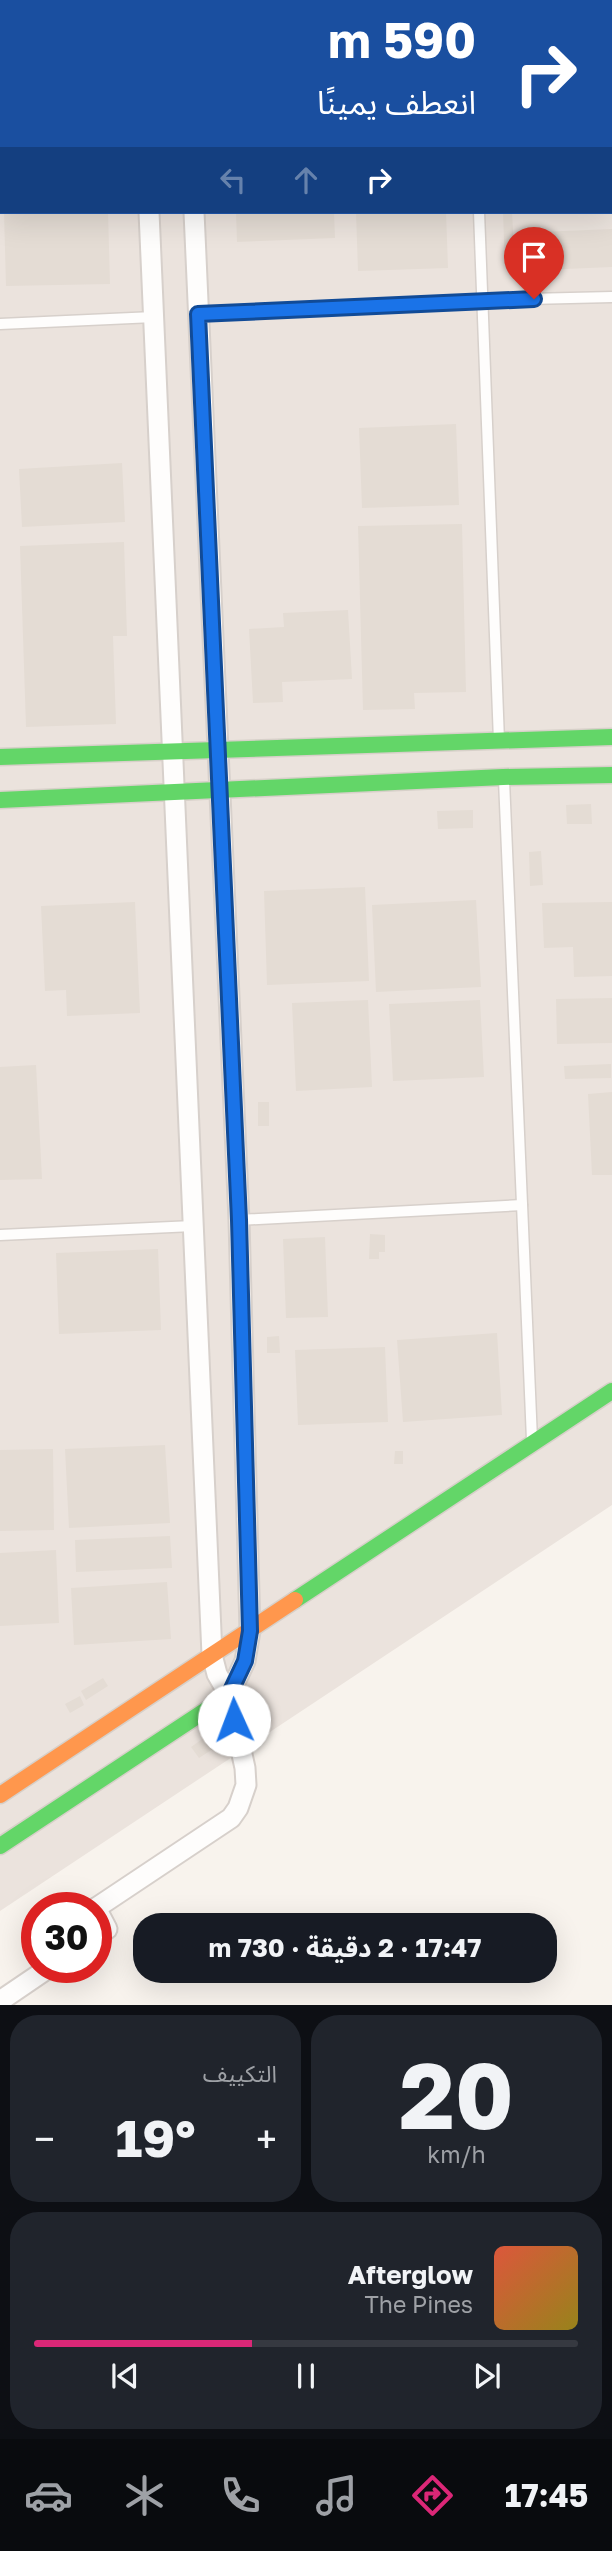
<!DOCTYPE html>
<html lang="ar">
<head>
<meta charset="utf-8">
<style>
  body { margin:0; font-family:"Golos Text","Noto Sans Arabic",sans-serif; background:#20242c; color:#f1f3f6; direction:rtl; height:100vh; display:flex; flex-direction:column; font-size:26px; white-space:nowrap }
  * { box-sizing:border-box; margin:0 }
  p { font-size:23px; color:#9ea1a6 }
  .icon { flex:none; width:38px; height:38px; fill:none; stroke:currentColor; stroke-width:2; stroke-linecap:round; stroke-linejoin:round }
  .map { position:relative; height:2005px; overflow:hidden; direction:ltr }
  .drawer { display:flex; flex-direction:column; gap:10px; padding:10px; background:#0d0f14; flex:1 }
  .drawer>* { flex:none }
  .top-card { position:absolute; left:0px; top:0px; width:612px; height:214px; box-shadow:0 7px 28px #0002; direction:rtl; background:#1a4fa0; color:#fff; overflow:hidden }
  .speed { position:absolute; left:21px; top:1892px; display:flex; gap:14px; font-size:35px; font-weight:700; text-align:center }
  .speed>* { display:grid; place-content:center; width:91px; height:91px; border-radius:50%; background:#171b24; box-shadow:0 7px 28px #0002; line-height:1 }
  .speed .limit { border:10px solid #d22; background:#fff; color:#111 }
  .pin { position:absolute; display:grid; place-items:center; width:60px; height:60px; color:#fff; margin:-72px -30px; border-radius:50% 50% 50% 0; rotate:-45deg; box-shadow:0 0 7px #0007 }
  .pin .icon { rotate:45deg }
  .me { position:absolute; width:77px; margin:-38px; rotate:358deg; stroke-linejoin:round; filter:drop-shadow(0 0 5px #0008) }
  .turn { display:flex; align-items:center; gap:24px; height:147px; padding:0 21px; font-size:32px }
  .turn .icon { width:91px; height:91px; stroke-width:2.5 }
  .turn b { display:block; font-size:49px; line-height:60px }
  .lanes { display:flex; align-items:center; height:66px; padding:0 21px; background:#0003; justify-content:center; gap:35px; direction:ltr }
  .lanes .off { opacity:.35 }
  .big { font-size:52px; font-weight:700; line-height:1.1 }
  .drawer .widget { flex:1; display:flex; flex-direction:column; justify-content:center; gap:10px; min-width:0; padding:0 24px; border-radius:28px; background:#20242c }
  .drawer .dial { align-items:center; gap:0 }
  .dial b { font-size:91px; line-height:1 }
  .song { display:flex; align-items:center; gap:21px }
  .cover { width:84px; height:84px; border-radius:10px; background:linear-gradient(135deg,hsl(10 70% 55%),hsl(50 70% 35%)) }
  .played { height:7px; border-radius:4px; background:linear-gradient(90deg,#db2777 40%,#363941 40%) }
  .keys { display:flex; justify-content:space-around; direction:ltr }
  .heat { display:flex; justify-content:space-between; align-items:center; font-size:38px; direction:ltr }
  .drawer .tiles { flex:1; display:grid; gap:10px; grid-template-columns:1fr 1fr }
  .widget:last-child { grid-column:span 2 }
  .trip { position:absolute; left:133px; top:1913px; width:424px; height:70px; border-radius:28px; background:#171b24; box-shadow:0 7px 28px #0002; font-weight:700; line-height:70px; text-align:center; direction:rtl }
  .menu { display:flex; height:112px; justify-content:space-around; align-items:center; background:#090b0e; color:#9ea1a6 }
  .menu .icon { width:49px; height:49px }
  .menu .current { color:#db2777 }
  .menu b { font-size:32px; color:#f1f3f6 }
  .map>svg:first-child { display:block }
  .industrial { fill:#ebe3dd; fill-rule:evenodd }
  .building { fill:#e4dcd4 }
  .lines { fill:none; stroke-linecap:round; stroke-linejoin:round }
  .lane-casing { stroke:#d7d0cb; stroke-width:13 }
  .street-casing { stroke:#d7d0cb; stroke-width:23 }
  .fast-casing { stroke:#d7d0c9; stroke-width:19 }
  .slow-casing { stroke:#d7d0c9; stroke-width:19 }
  .lane { stroke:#fefdfc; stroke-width:10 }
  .street { stroke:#fefdfc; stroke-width:19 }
  .fast { stroke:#63d668; stroke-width:16 }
  .slow { stroke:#ff974d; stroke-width:16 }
  .route-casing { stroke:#114b97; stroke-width:18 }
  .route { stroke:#1a73e8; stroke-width:12 }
</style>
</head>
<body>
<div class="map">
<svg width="612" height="2005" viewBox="0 0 612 2005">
  <rect width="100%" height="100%" fill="#f8f3ed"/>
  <path class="industrial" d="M0 0H612V1505L0 1911ZM2 2H611V212H2Z"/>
  <g class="building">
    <polygon points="4,212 108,212 110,284 6,286"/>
    <polygon points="236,212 334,212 335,238 237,242"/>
    <polygon points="356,212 446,212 448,268 358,271"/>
    <polygon points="503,212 512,212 515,267 505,268"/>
    <polygon points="612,229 612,267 518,271 516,233"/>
    <polygon points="456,424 459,505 362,508 359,428"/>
    <polygon points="122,463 125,522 22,527 19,469"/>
    <polygon points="462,524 466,692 414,693 415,709 363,710 358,526"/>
    <polygon points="124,542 127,636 113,636 116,724 26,727 20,546"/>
    <polygon points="348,610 352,679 282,682 283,702 253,703 249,629 284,627 283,613"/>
    <polygon points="591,804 592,824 567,824 566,805"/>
    <polygon points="473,810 473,828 438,829 437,811"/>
    <polygon points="541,851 543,885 530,886 529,852"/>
    <polygon points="365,887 369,981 267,985 264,891"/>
    <polygon points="476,900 481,987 376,992 372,905"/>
    <polygon points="135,902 140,1013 67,1016 66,990 45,991 41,906"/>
    <polygon points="612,902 612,976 574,977 573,947 544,948 542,903"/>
    <polygon points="612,998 612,1043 557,1044 556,999"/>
    <polygon points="368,1000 372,1087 296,1091 292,1003"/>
    <polygon points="480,1000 484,1077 393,1081 389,1004"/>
    <polygon points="611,1064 611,1078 565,1079 564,1066"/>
    <polygon points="36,1065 42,1179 0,1180 0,1067"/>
    <polygon points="612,1092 612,1175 592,1175 588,1094"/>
    <rect x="258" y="1102" width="11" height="24"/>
    <polygon points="370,1234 385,1235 385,1252 379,1252 379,1259 369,1259"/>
    <polygon points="325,1237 328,1317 286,1318 283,1239"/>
    <polygon points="158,1249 161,1330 59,1334 56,1253"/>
    <polygon points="497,1333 502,1415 403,1422 397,1340"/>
    <polygon points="279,1336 280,1353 267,1353 267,1337"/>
    <polygon points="385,1347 388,1422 298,1425 295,1350"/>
    <polygon points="165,1445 170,1523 69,1528 65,1449"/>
    <polygon points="53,1449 54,1530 0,1531 0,1450"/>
    <polygon points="395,1451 403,1451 403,1464 394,1464"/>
    <polygon points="170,1536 172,1568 76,1572 75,1540"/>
    <polygon points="56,1550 59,1623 0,1626 0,1553"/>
    <polygon points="167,1582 171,1639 74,1645 71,1588"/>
    <polygon points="103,1678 108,1686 86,1700 81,1691"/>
    <polygon points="80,1696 84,1705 70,1713 65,1704"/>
    <polygon points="208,1735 216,1747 199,1758 191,1747"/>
  </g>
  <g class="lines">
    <defs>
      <g id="lane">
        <polyline points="470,0 470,2"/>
        <polyline points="479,212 499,741"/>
        <polyline points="198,314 483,300 612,297"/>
        <polyline points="0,324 154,317"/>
        <polyline points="504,780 532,1440"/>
        <polyline points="239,1220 522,1205"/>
        <polyline points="0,1235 193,1226"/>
      </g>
      <g id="street">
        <polyline points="140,0 140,2"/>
        <polyline points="184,0 185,2"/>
        <polyline points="194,212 239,1220 250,1631 245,1661 229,1695"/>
        <polyline points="96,1908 231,1818 238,1808 246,1785 245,1768 229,1695 217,1674 212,1655 149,212"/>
        <polyline points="96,1908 107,1929 96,1936"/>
        <polyline points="0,2001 50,1967"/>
      </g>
      <g id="fast">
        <polyline points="0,757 612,737"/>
        <polyline points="0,800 503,777 612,775"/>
        <polyline points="295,1600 612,1391"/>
        <polyline points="0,1846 229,1695"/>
      </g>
      <polyline id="slow" points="0,1795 295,1600"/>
    </defs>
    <use href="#lane" class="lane-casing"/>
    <use href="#street" class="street-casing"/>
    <use href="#fast" class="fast-casing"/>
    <use href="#slow" class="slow-casing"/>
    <use href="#lane" class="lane"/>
    <use href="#street" class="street"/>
    <use href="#fast" class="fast"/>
    <use href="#slow" class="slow"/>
  </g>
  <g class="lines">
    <defs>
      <polyline id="route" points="234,1720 229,1695 245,1661 250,1631 239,1220 198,314 534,299"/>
    </defs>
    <use href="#route" class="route-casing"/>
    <use href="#route" class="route"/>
  </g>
</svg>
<div class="speed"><div class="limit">30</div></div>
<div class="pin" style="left:534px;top:299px;background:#d93025"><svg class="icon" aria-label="arrive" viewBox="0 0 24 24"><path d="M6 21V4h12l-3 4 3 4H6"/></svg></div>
<svg class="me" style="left:234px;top:1720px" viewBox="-20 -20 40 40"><circle r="19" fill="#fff"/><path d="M0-13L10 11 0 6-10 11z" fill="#1a73e8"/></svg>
<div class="trip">17:47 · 2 دقيقة · 730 m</div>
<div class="top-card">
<div class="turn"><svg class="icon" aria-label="right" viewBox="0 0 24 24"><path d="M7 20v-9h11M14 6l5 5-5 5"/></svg><div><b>590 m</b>انعطف يمينًا</div></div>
<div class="lanes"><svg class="icon off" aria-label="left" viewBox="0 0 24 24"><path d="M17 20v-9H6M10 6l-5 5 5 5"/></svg><svg class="icon off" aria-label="ahead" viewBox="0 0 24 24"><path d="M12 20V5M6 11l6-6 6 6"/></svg><svg class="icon" aria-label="right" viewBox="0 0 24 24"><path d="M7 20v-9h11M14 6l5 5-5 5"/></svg></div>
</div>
</div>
<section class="drawer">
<div class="tiles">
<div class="widget dial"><b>20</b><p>km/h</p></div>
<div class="widget"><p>التكييف</p>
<div class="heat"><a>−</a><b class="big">19°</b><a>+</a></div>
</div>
<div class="widget">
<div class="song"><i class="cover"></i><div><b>Afterglow</b><p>The Pines</p></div></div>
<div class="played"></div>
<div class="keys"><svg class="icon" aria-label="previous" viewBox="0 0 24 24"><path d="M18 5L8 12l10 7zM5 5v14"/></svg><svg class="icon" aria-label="pause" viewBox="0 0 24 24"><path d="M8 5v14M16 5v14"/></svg><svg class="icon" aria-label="next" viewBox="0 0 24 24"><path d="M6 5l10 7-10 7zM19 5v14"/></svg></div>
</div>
</div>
</section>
<nav class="menu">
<b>17:45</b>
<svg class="icon current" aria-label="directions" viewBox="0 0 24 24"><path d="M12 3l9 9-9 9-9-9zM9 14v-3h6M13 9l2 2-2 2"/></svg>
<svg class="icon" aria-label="music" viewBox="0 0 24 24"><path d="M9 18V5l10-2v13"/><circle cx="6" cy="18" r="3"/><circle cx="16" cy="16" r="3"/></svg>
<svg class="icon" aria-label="phone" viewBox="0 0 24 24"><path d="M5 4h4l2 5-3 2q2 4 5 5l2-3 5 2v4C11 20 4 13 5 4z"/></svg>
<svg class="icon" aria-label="climate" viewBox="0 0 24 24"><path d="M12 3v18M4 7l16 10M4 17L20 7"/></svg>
<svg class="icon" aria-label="car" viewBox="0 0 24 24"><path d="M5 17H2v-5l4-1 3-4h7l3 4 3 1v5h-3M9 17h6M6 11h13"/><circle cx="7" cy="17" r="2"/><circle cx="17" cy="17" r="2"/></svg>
</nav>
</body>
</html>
